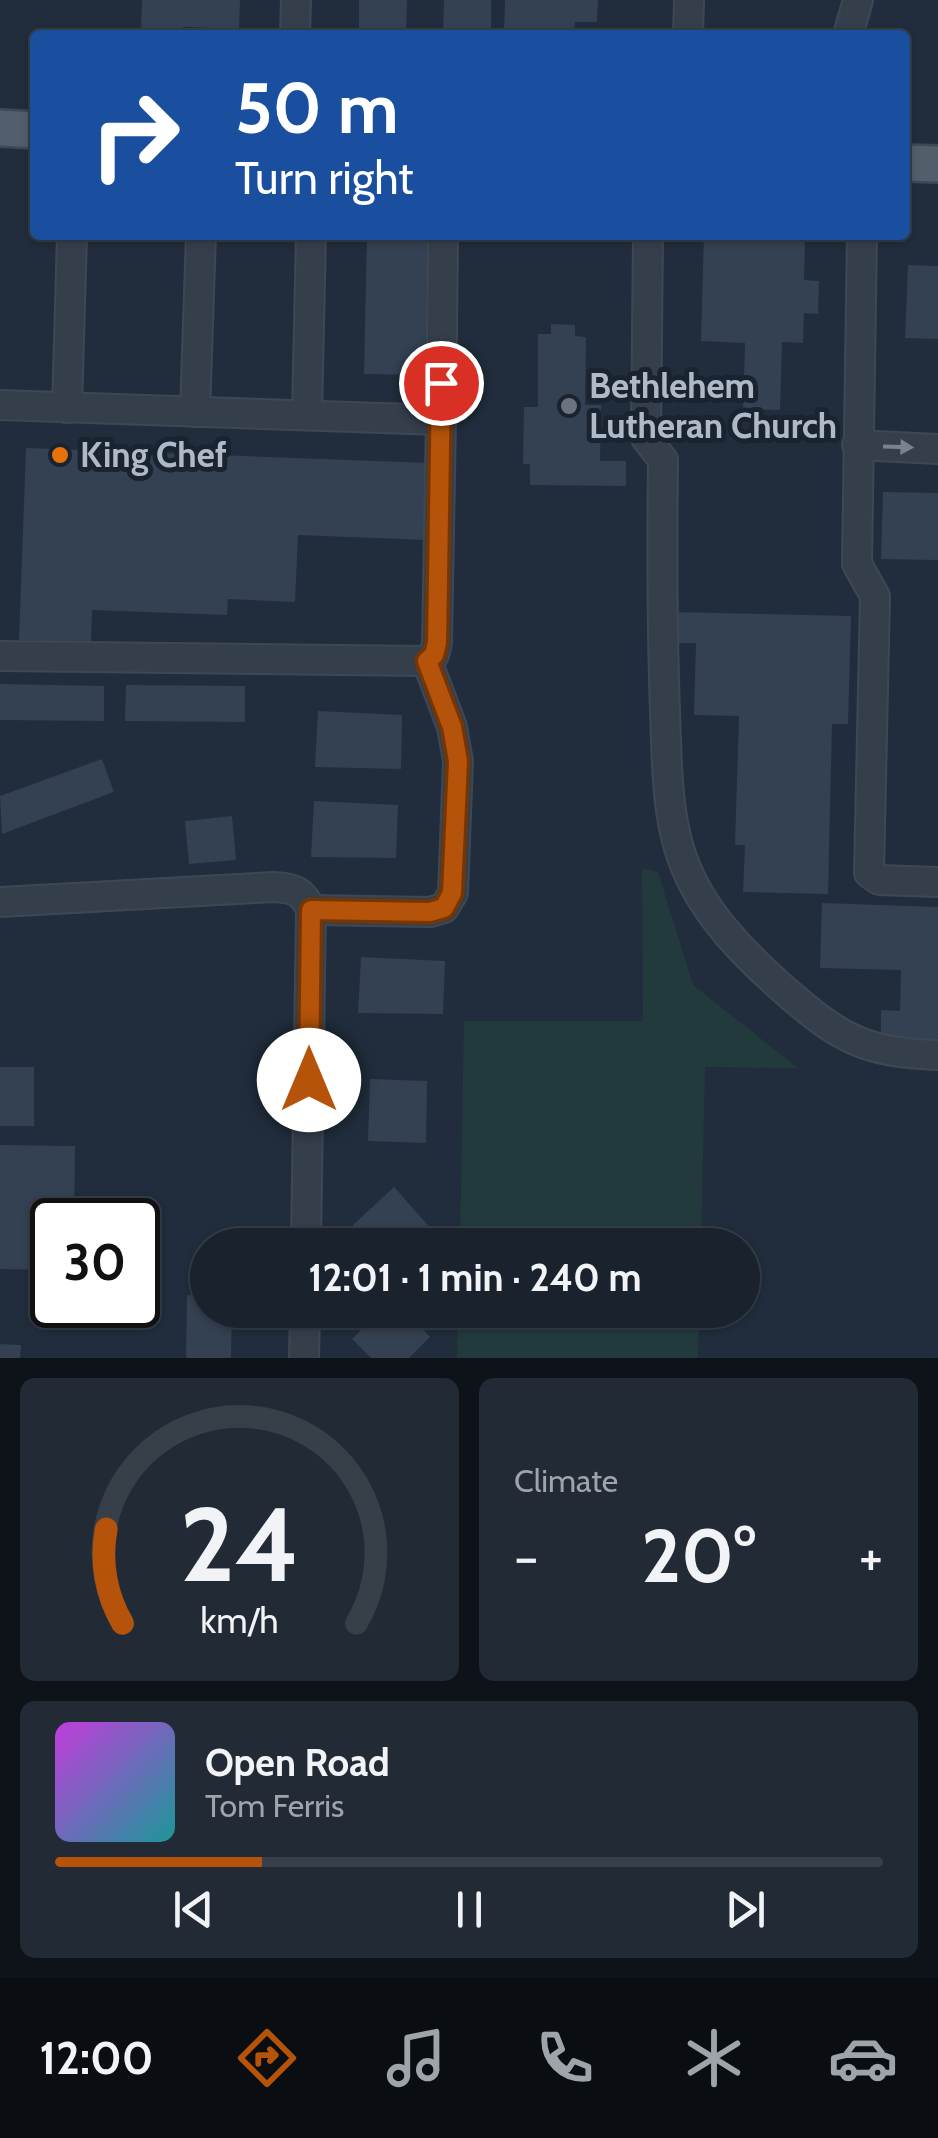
<!DOCTYPE html>
<html lang="en">
<head>
<meta charset="utf-8">
<style>
  body { margin:0; font-family:Cabin,sans-serif; background:#222a35; color:#f1f3f6; height:100vh; display:flex; flex-direction:column; font-size:38px; white-space:nowrap }
  * { box-sizing:border-box; margin:0 }
  p { font-size:32px; color:#9fa4aa }
  .icon { flex:none; width:55px; height:55px; fill:none; stroke:currentColor; stroke-width:2; stroke-linecap:round; stroke-linejoin:round }
  .map { position:relative; height:1358px; overflow:hidden }
  .panel { display:flex; flex-direction:column; gap:20px; padding:20px; background:#0e1319; flex:1 }
  .panel>* { flex:none }
  .top-card { position:absolute; left:30px; top:30px; width:880px; height:210px; border-radius:10px; box-shadow:0 2px 8px #0004,0 0 0 2px #373f49; background:#1a4fa0; color:#fff; overflow:hidden }
  .speed { position:absolute; left:30px; top:1198px; display:flex; gap:20px; font-size:50px; font-weight:700; text-align:center }
  .speed>* { display:grid; place-content:center; width:130px; height:130px; border-radius:50%; background:#19222d; box-shadow:0 2px 8px #0004,0 0 0 2px #373f49; line-height:1 }
  .speed .limit { border:5px solid #111; border-radius:15px; background:#fff; color:#111 }
  .pin { position:absolute; display:grid; place-items:center; width:85px; height:85px; color:#fff; margin:-42px; border:5px solid #fff; border-radius:50%; box-shadow:0 2px 10px #0007 }
  .me { position:absolute; width:110px; margin:-55px; rotate:0deg; stroke-linejoin:round; filter:drop-shadow(0 0 8px #0008) }
  .turn { display:flex; align-items:center; gap:35px; height:210px; padding:0 40px; font-size:45px }
  .turn .icon { width:130px; height:130px; stroke-width:2.5 }
  .turn b { display:block; font-size:70px; line-height:85px }
  .big { font-size:75px; font-weight:700; line-height:1.1 }
  .panel .widget { flex:1; display:flex; flex-direction:column; justify-content:center; gap:15px; min-width:0; padding:0 35px; border-radius:15px; background:#222a35 }
  .panel .dial { align-items:center; gap:0 }
  .dial svg { height:260px; overflow:visible; fill:none; stroke:#373f49; stroke-width:7; stroke-linecap:round; text-anchor:middle }
  .dial text { fill:#f1f3f6; stroke:none }
  .song { display:flex; align-items:center; gap:30px }
  .cover { width:120px; height:120px; border-radius:15px; background:linear-gradient(135deg,hsl(290 70% 55%),hsl(180 70% 35%)) }
  .played { height:10px; border-radius:5px; background:linear-gradient(90deg,#b45309 25%,#373f49 25%) }
  .keys { display:flex; justify-content:space-around; direction:ltr }
  .heat { display:flex; justify-content:space-between; align-items:center; font-size:55px; direction:ltr }
  .panel .tiles { flex:1; display:grid; gap:20px; grid-template-columns:1fr 1fr }
  .widget:last-child { grid-column:span 2 }
  .trip { position:absolute; left:190px; top:1228px; width:570px; height:100px; border-radius:50px; background:#19222d; box-shadow:0 2px 8px #0004,0 0 0 2px #373f49; font-weight:700; line-height:100px; text-align:center }
  .tab-bar { display:flex; height:160px; justify-content:space-around; align-items:center; background:#0a0e12; color:#9fa4aa }
  .tab-bar .icon { width:70px; height:70px }
  .tab-bar .on { color:#b45309 }
  .tab-bar b { font-size:45px; color:#f1f3f6 }
  .map>svg:first-child { display:block }
  .green { fill:#233a3d }
  .building { fill:#334152 }
  .lines { fill:none; stroke-linecap:round; stroke-linejoin:round }
  .minor-casing { stroke:#3e4855; stroke-width:32 }
  .major-casing { stroke:#3e4855; stroke-width:40 }
  .minor { stroke:#353f4c; stroke-width:28 }
  .major { stroke:#535e6c; stroke-width:35 }
  .oneway { fill:#798290 }
  .route-casing { stroke:#753606; stroke-width:25 }
  .route { stroke:#b45309; stroke-width:18 }
  .worship-dot { fill:#6b7280; stroke:#1a2430; stroke-width:4 }
  .food-dot { fill:#e8710a; stroke:#1a2430; stroke-width:4 }
  .labels { text-anchor:middle; stroke-width:10; stroke-linejoin:round; paint-order:stroke }
  .poi-label { font-size:35px; font-weight:bold; fill:#b0b9c8; stroke:#1a2430; text-anchor:start }
</style>
</head>
<body>
<div class="map">
<svg width="938" height="1358" viewBox="0 0 938 1358">
  <rect width="100%" height="100%" fill="#212d3c"/>
  <g class="green">
    <polygon points="642,868 658,872 693,985 798,1068 705,1067 701,1245 460,1245 464,1021 643,1021"/>
    <polygon points="458,1310 699,1310 698,1358 457,1358"/>
  </g>
  <g class="building">
    <polygon points="142,0 240,0 239,29 183,27 183,35 141,35"/>
    <polygon points="359,0 407,0 406,35 359,35"/>
    <polygon points="444,0 491,0 491,35 443,35"/>
    <polygon points="505,0 598,0 597,22 575,22 574,33 504,31"/>
    <polygon points="367,235 428,235 425,375 364,374"/>
    <polygon points="704,235 805,235 804,280 819,281 818,314 804,313 803,343 782,342 780,410 743,409 745,343 701,341"/>
    <polygon points="908,265 938,266 938,339 905,338"/>
    <polygon points="551,324 575,325 575,336 586,337 585,405 601,405 600,461 626,461 626,486 530,485 530,464 523,464 524,407 538,407 538,334 551,334"/>
    <polygon points="26,448 430,463 427,540 298,535 295,602 228,599 227,615 92,610 91,643 19,640"/>
    <polygon points="883,492 938,493 938,560 881,559"/>
    <polygon points="671,612 851,616 848,724 832,724 828,894 743,892 745,845 735,845 739,716 694,715 696,643 670,643"/>
    <polygon points="0,684 104,686 104,721 0,720"/>
    <polygon points="126,685 245,686 245,722 125,721"/>
    <polygon points="318,711 402,715 401,769 315,767"/>
    <polygon points="102,759 114,792 2,834 0,796"/>
    <polygon points="314,801 398,805 396,858 311,857"/>
    <polygon points="232,816 236,860 189,864 185,821"/>
    <polygon points="822,903 938,907 938,1042 881,1040 881,1010 900,1011 901,970 820,968"/>
    <polygon points="361,957 445,961 443,1014 358,1013"/>
    <rect x="0" y="1067" width="34" height="59"/>
    <polygon points="370,1079 427,1081 426,1143 368,1141"/>
    <polygon points="0,1145 75,1146 74,1220 52,1220 52,1270 0,1269"/>
    <polygon points="394,1187 433,1231 418,1245 371,1245 353,1225"/>
    <polygon points="187,1295 208,1296 208,1310 232,1310 231,1358 186,1358"/>
    <polygon points="381,1310 404,1310 430,1337 409,1358 371,1358 352,1339"/>
    <polygon points="0,1344 21,1345 20,1358 0,1358"/>
  </g>
  <g class="lines">
    <defs>
      <g id="minor">
        <polyline points="295,35 296,0"/>
        <polyline points="688,35 689,0"/>
        <polyline points="848,35 858,0"/>
        <path d="M648 235 646 438 663 460C662 544 662 628 665 712 667 763 666 823 687 870 706 916 746 956 782 988 838 1037 863 1053 938 1055"/>
        <polyline points="862,235 857,564 875,596 869,873 879,880 938,882"/>
        <polyline points="0,405 441,420 443,235"/>
        <polyline points="67,408 72,235"/>
        <polyline points="195,412 201,235"/>
        <polyline points="307,415 311,235"/>
        <polyline points="857,445 938,449"/>
        <polyline points="0,656 427,661 434,655 437,643 441,420"/>
        <path d="M0 902 274 887C294 888 303 891 311 910L306 1245"/>
        <polyline points="311,910 430,912 444,908 453,893 458,761 452,727 427,661"/>
        <polyline points="304,1358 305,1310"/>
      </g>
      <g id="major">
        <polyline points="0,128 35,130"/>
        <polyline points="905,163 938,164"/>
      </g>
    </defs>
    <use href="#minor" class="minor-casing"/>
    <use href="#major" class="major-casing"/>
    <use href="#minor" class="minor"/>
    <use href="#major" class="major"/>
  </g>
  <defs><path id="oneway-solid" d="M-6-.8H1V-3.2L6.5 0L1 3.2V.8H-6Z" transform="scale(2.5)"/></defs>
  <use class="oneway" href="#oneway-solid" transform="translate(898 447) rotate(2)"/>
  <g class="lines">
    <defs>
      <polyline id="route" points="309,1080 311,910 430,912 444,908 452,893 458,761 452,727 427,661 434,655 437,643 441,383"/>
    </defs>
    <use href="#route" class="route-casing"/>
    <use href="#route" class="route"/>
  </g>
  <circle class="worship-dot" cx="569" cy="406" r="10"/>
  <circle class="food-dot" cx="60" cy="455" r="10"/>
  <g class="labels">
    <g class="poi-label">
      <text x="589" y="398">Bethlehem<tspan x="589" dy="40">Lutheran Church</tspan></text>
      <text x="80" y="467">King Chef</text>
    </g>
  </g>
</svg>
<div class="speed"><div class="limit">30</div></div>
<div class="pin" style="left:441px;top:383px;background:#d93025"><svg class="icon" aria-label="arrive" viewBox="0 0 24 24"><path d="M6 21V4h12l-3 4 3 4H6"/></svg></div>
<svg class="me" style="left:309px;top:1080px" viewBox="-20 -20 40 40"><circle r="19" fill="#fff"/><path d="M0-13L10 11 0 6-10 11z" fill="#b45309"/></svg>
<div class="trip">12:01 · 1 min · 240 m</div>
<div class="top-card">
<div class="turn"><svg class="icon" aria-label="right" viewBox="0 0 24 24"><path d="M7 20v-9h11M14 6l5 5-5 5"/></svg><div><b>50 m</b>Turn right</div></div>
</div>
</div>
<section class="panel">
<div class="tiles">
<div class="widget dial"><svg viewBox="0 0 100 80">
<path d="M14 69A42 42 0 1 1 86 69"/>
<path d="M14 69A42 42 0 0 1 9 40" stroke="#b45309"/>
<text x="50" y="56" font-size="32" font-weight="700">24</text>
<text x="50" y="72" font-size="11">km/h</text>
</svg></div>
<div class="widget"><p>Climate</p>
<div class="heat"><a>−</a><b class="big">20°</b><a>+</a></div>
</div>
<div class="widget">
<div class="song"><i class="cover"></i><div><b>Open Road</b><p>Tom Ferris</p></div></div>
<div class="played"></div>
<div class="keys"><svg class="icon" aria-label="previous" viewBox="0 0 24 24"><path d="M18 5L8 12l10 7zM5 5v14"/></svg><svg class="icon" aria-label="pause" viewBox="0 0 24 24"><path d="M8 5v14M16 5v14"/></svg><svg class="icon" aria-label="next" viewBox="0 0 24 24"><path d="M6 5l10 7-10 7zM19 5v14"/></svg></div>
</div>
</div>
</section>
<nav class="tab-bar">
<b>12:00</b>
<svg class="icon on" aria-label="directions" viewBox="0 0 24 24"><path d="M12 3l9 9-9 9-9-9zM9 14v-3h6M13 9l2 2-2 2"/></svg>
<svg class="icon" aria-label="music" viewBox="0 0 24 24"><path d="M9 18V5l10-2v13"/><circle cx="6" cy="18" r="3"/><circle cx="16" cy="16" r="3"/></svg>
<svg class="icon" aria-label="phone" viewBox="0 0 24 24"><path d="M5 4h4l2 5-3 2q2 4 5 5l2-3 5 2v4C11 20 4 13 5 4z"/></svg>
<svg class="icon" aria-label="climate" viewBox="0 0 24 24"><path d="M12 3v18M4 7l16 10M4 17L20 7"/></svg>
<svg class="icon" aria-label="car" viewBox="0 0 24 24"><path d="M5 17H2v-5l4-1 3-4h7l3 4 3 1v5h-3M9 17h6M6 11h13"/><circle cx="7" cy="17" r="2"/><circle cx="17" cy="17" r="2"/></svg>
</nav>
</body>
</html>
